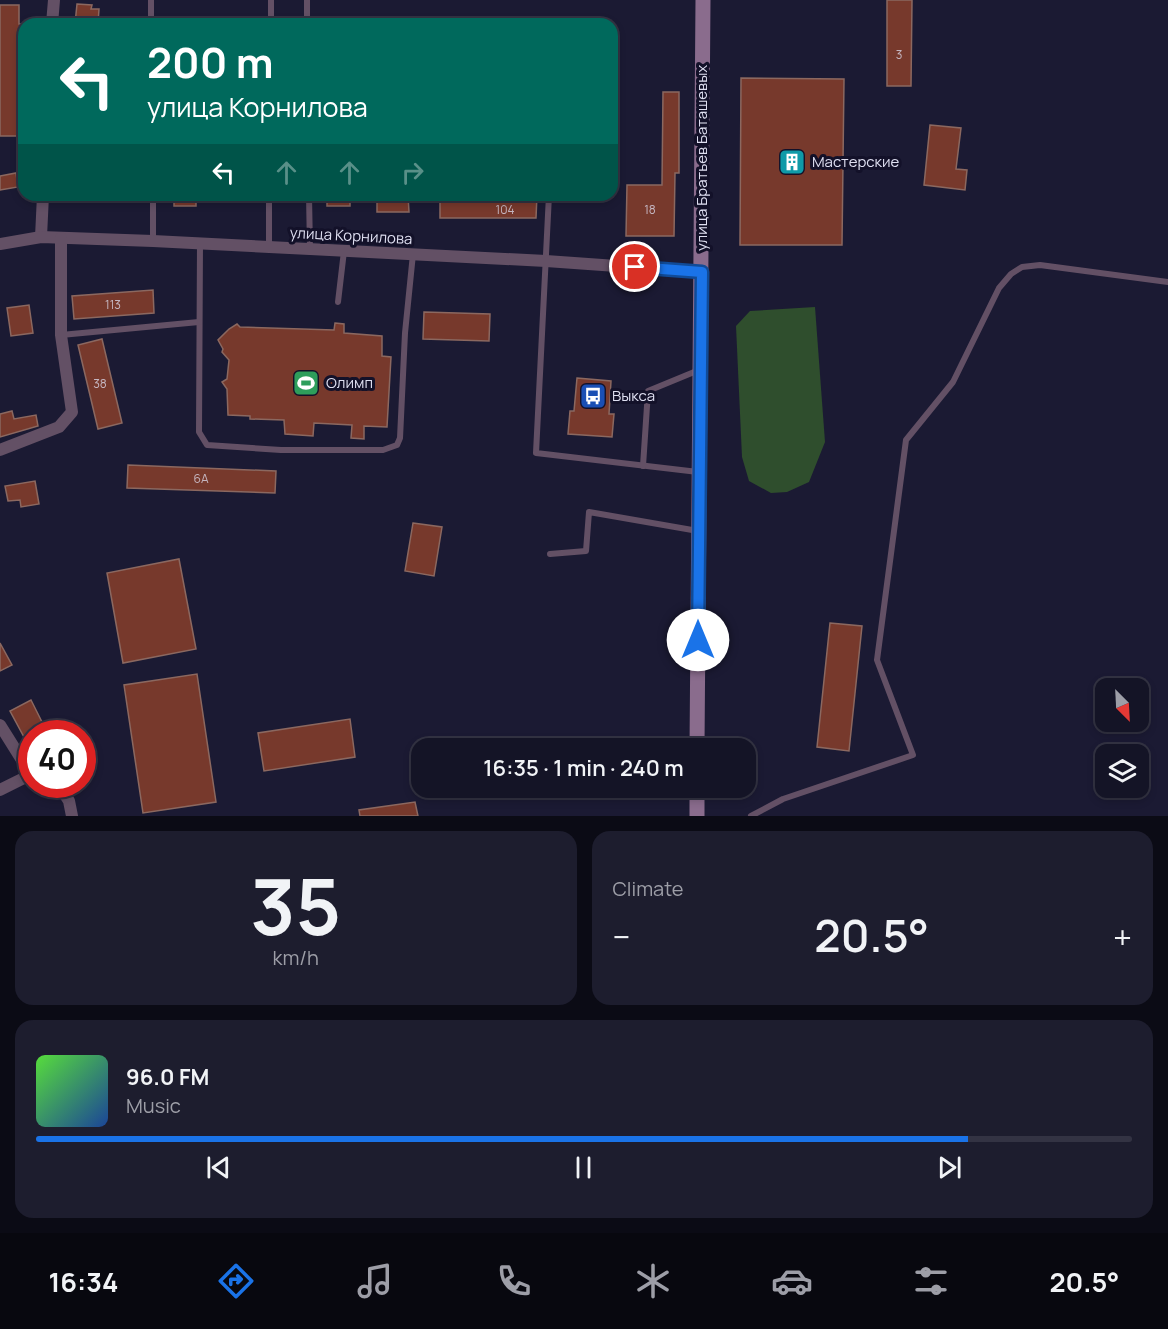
<!DOCTYPE html>
<html lang="en">
<head>
<meta charset="utf-8">
<style>
  body { margin:0; font-family:Manrope,sans-serif; background:#1d1d2e; color:#f1f3f6; height:100vh; display:flex; flex-direction:column; font-size:22px; white-space:nowrap }
  * { box-sizing:border-box; margin:0 }
  p { font-size:20px; color:#9d9ea7 }
  .icon { flex:none; width:33px; height:33px; fill:none; stroke:currentColor; stroke-width:2; stroke-linecap:round; stroke-linejoin:round }
  .map { position:relative; height:816px; overflow:hidden }
  .side { display:flex; flex-direction:column; gap:15px; padding:15px; background:#0b0b15; flex:1 }
  .side>* { flex:none }
  .guide { position:absolute; left:18px; top:18px; width:600px; height:183px; border-radius:18px; box-shadow:0 3px 9px #0003,0 0 0 2px #333343; background:#00695c; color:#fff; overflow:hidden }
  .needle { width:39px; rotate:156deg }
  .buttons { position:absolute; left:1095px; top:678px; display:grid; gap:12px }
  .buttons a { display:grid; place-items:center; width:54px; height:54px; border-radius:12px; background:#141426; box-shadow:0 3px 9px #0003,0 0 0 2px #333343; font-size:30px }
  .speed { position:absolute; left:18px; top:720px; display:flex; gap:12px; font-size:30px; font-weight:700; text-align:center }
  .speed>* { display:grid; place-content:center; width:78px; height:78px; border-radius:50%; background:#141426; box-shadow:0 3px 9px #0003,0 0 0 2px #333343; line-height:1 }
  .speed .limit { border:9px solid #d22; background:#fff; color:#111 }
  .pin { position:absolute; display:grid; place-items:center; width:51px; height:51px; color:#fff; margin:-26px; border:3px solid #fff; border-radius:50%; box-shadow:0 2px 6px #0007 }
  .me { position:absolute; width:66px; margin:-33px; rotate:0deg; stroke-linejoin:round; filter:drop-shadow(0 0 4px #0008) }
  .turn { display:flex; align-items:center; gap:21px; height:126px; padding:0 30px; font-size:27px }
  .turn .icon { width:78px; height:78px; stroke-width:2.5 }
  .turn b { display:block; font-size:42px; line-height:51px }
  .lanes { display:flex; align-items:center; height:57px; padding:0 30px; background:#0003; justify-content:center; gap:30px; direction:ltr }
  .lanes .off { opacity:.35 }
  .big { font-size:45px; font-weight:600; line-height:1.1 }
  .side .tile { flex:1; display:flex; flex-direction:column; justify-content:center; gap:9px; min-width:0; padding:0 21px; border-radius:18px; background:#1d1d2e }
  .side .dial { align-items:center; gap:0 }
  .dial b { font-size:78px; line-height:1 }
  .song { display:flex; align-items:center; gap:18px }
  .cover { width:72px; height:72px; border-radius:9px; background:linear-gradient(135deg,hsl(110 70% 55%),hsl(220 70% 35%)) }
  .played { height:6px; border-radius:3px; background:linear-gradient(90deg,#1a73e8 85%,#333343 85%) }
  .keys { display:flex; justify-content:space-around; direction:ltr }
  .heat { display:flex; justify-content:space-between; align-items:center; font-size:33px; direction:ltr }
  .side .tiles { flex:1; display:grid; gap:15px; grid-template-columns:1fr 1fr }
  .tile:last-child { grid-column:span 2 }
  .trip { position:absolute; left:411px; top:738px; width:345px; height:60px; border-radius:18px; background:#141426; box-shadow:0 3px 9px #0003,0 0 0 2px #333343; font-weight:600; line-height:60px; text-align:center }
  .tabs { display:flex; height:96px; justify-content:space-around; align-items:center; background:#08080f; color:#9d9ea7 }
  .tabs .icon { width:42px; height:42px }
  .tabs .active { color:#1a73e8 }
  .tabs b { font-size:27px; color:#f1f3f6 }
  .map>svg:first-child { display:block }
  .green { fill:#2f4e2d }
  .building { fill:#77392c; stroke:#8b6860; stroke-width:1.5 }
  .lines { fill:none; stroke-linecap:round; stroke-linejoin:round }
  .lane { stroke:#635065; stroke-width:6 }
  .street { stroke:#635065; stroke-width:12 }
  .secondary { stroke:#8a6c8d; stroke-width:15 }
  .route-casing { stroke:#114b97; stroke-width:15 }
  .route { stroke:#1a73e8; stroke-width:10 }
  .labels { text-anchor:middle; stroke-width:6; stroke-linejoin:round; paint-order:stroke }
  .number-label { font-size:12px; fill:#c5b6c0 }
  .street-label { font-size:15px; fill:#dfdff1; stroke:#131129 }
  .poi-label { font-size:15px; fill:#dfdff1; stroke:#131129; text-anchor:start }
</style>
</head>
<body>
<div class="map">
<svg width="1168" height="816" viewBox="0 0 1168 816">
  <rect width="100%" height="100%" fill="#1b1a33"/>
  <polygon class="green" points="815,307 825,442 809,482 787,492 771,493 749,481 742,457 736,326 750,311"/>
  <g class="building">
    <polygon points="887,0 912,0 911,86 887,86"/>
    <polygon points="77,4 92,5 91,9 99,9 98,24 75,24"/>
    <polygon points="0,5 19,5 19,24 24,24 24,37 19,37 20,136 0,136"/>
    <polygon points="741,78 844,79 842,245 740,245"/>
    <polygon points="663,92 679,92 679,173 675,173 674,236 626,236 627,185 662,185"/>
    <polygon points="930,125 961,128 956,169 967,170 965,190 924,185"/>
    <polygon points="16,173 18,187 0,190 0,176"/>
    <rect x="174" y="195" width="22" height="11"/>
    <rect x="327" y="195" width="23" height="11"/>
    <polygon points="385,195 408,195 409,212 377,212 377,199 385,199"/>
    <polygon points="440,195 537,195 536,218 440,218"/>
    <polygon points="153,290 154,313 74,319 72,296"/>
    <polygon points="29,305 33,333 11,336 7,308"/>
    <polygon points="424,312 490,314 489,341 423,339"/>
    <polygon points="335,323 344,324 344,333 382,336 382,356 391,357 387,427 364,426 364,439 351,438 352,425 314,423 313,436 285,434 284,420 250,419 250,416 228,415 227,389 222,382 227,379 229,360 222,352 223,349 218,340 229,329 237,324 240,327 334,330"/>
    <polygon points="102,339 122,423 98,429 78,345"/>
    <polygon points="577,378 611,381 609,414 614,414 612,437 568,434 570,411 574,411"/>
    <polygon points="12,411 14,419 36,415 38,426 0,437 0,414"/>
    <polygon points="128,465 276,471 275,493 127,488"/>
    <polygon points="35,481 39,504 21,507 20,500 8,501 5,486"/>
    <polygon points="413,523 442,527 434,576 405,571"/>
    <polygon points="179,559 196,649 123,663 107,573"/>
    <polygon points="830,623 862,626 849,751 817,747"/>
    <polygon points="0,643 12,665 0,671"/>
    <polygon points="197,674 216,802 143,813 124,685"/>
    <polygon points="31,700 48,734 32,734 32,752 10,711"/>
    <polygon points="350,719 355,757 264,771 258,733"/>
    <polygon points="415,802 418,816 360,816 359,810"/>
  </g>
  <g class="lines">
    <g class="lane">
      <polyline points="151,0 151,24"/>
      <polyline points="307,0 307,24"/>
      <polyline points="271,24 271,0"/>
      <polyline points="153,195 153,240"/>
      <polyline points="309,195 310,249"/>
      <polyline points="549,195 536,453 698,472"/>
      <polyline points="200,244 199,432 207,445 281,450 383,450 397,445 400,438 405,333 413,254"/>
      <polyline points="269,246 269,195"/>
      <polyline points="338,302 344,251"/>
      <polyline points="61,335 199,322"/>
      <polyline points="643,466 648,391 699,370"/>
      <polyline points="550,554 586,551 589,512 698,531"/>
      <polyline points="751,816 783,799 913,755 877,660 906,440 953,382 999,288 1011,274 1022,267 1040,265 1168,282"/>
    </g>
    <g class="street">
      <polyline points="52,24 54,0"/>
      <polyline points="41,237 43,195"/>
      <polyline points="0,244 41,237 153,241 546,261 701,272"/>
      <polyline points="0,450 59,427 72,412 61,335 61,238"/>
      <polyline points="0,725 32,776"/>
      <polyline points="58,784 69,801 72,816"/>
      <polyline points="0,790 30,775"/>
    </g>
    <g class="secondary">
      <polyline points="697,748 703,0"/>
      <polyline points="697,816 697,788"/>
    </g>
  </g>
  <g class="lines">
    <defs>
      <polyline id="route" points="635,267 702,272 698,640"/>
    </defs>
    <use href="#route" class="route-casing"/>
    <use href="#route" class="route"/>
  </g>
  <defs>
    <symbol id="building-square" viewBox="-11 -11 22 22"><rect x="-9" y="-9" width="18" height="18" rx="4" fill="#0f9aa8" stroke="#131129"/><path d="M-4-6H4V6H1V3H-1V6H-4ZM-2.5-4.3h1.7v1.8h-1.7ZM.8-4.3h1.7v1.8H.8ZM-2.5-1h1.7V.8h-1.7ZM.8-1h1.7V.8H.8Z" fill="#fff"/></symbol>
    <symbol id="stadium-square" viewBox="-11 -11 22 22"><rect x="-9" y="-9" width="18" height="18" rx="4" fill="#2e9e5b" stroke="#131129"/><path d="M0-5a6.5 5 0 1 0 0 10a6.5 5 0 1 0 0-10ZM-3.5-1.8h7v3.6h-7Z" fill="#fff"/></symbol>
    <symbol id="bus-square" viewBox="-11 -11 22 22"><rect x="-9" y="-9" width="18" height="18" rx="4" fill="#1a4fb4" stroke="#131129"/><path d="M-5-6H5V4H4V6H2V4H-2V6H-4V4H-5ZM-3.5-4V0h7V-4ZM-3.5 1.2v1.5H-2V1.2ZM2 1.2v1.5H3.5V1.2Z" fill="#fff"/></symbol>
  </defs>
  <g fill-rule="evenodd">
    <use href="#building-square" x="777" y="147" width="30" height="30"/>
    <use href="#stadium-square" x="291" y="368" width="30" height="30"/>
    <use href="#bus-square" x="578" y="381" width="30" height="30"/>
  </g>
  <g class="labels">
    <g class="number-label">
      <text x="899" y="59">3</text>
      <text x="505" y="214">104</text>
      <text x="650" y="214">18</text>
      <text x="113" y="309">113</text>
      <text x="100" y="388">38</text>
      <text x="201" y="483">6А</text>
    </g>
    <g class="street-label">
      <text transform="translate(702 158) rotate(-90)" y="5">улица Братьев Баташевых</text>
      <text transform="translate(351 236) rotate(3)" y="5">улица Корнилова</text>
    </g>
    <g class="poi-label">
      <text x="812" y="167">Мастерские</text>
      <text x="326" y="388">Олимп</text>
      <text x="612" y="401">Выкса</text>
    </g>
  </g>
</svg>
<div class="buttons">
<a><svg class="needle" viewBox="-14 -14 28 28"><path d="M0-13l5 13h-10z" fill="#e53935"/><path d="M0 13l5-13h-10z" fill="#9d9ea7"/></svg></a>
<a><svg class="icon" aria-label="layers" viewBox="0 0 24 24"><path d="M12 4l9 5-9 5-9-5zM3 14l9 5 9-5"/></svg></a>
</div>
<div class="speed"><div class="limit">40</div></div>
<div class="pin" style="left:635px;top:267px;background:#d93025"><svg class="icon" aria-label="arrive" viewBox="0 0 24 24"><path d="M6 21V4h12l-3 4 3 4H6"/></svg></div>
<svg class="me" style="left:698px;top:640px" viewBox="-20 -20 40 40"><circle r="19" fill="#fff"/><path d="M0-13L10 11 0 6-10 11z" fill="#1a73e8"/></svg>
<div class="trip">16:35 · 1 min · 240 m</div>
<div class="guide">
<div class="turn"><svg class="icon" aria-label="left" viewBox="0 0 24 24"><path d="M17 20v-9H6M10 6l-5 5 5 5"/></svg><div><b>200 m</b>улица Корнилова</div></div>
<div class="lanes"><svg class="icon" aria-label="left" viewBox="0 0 24 24"><path d="M17 20v-9H6M10 6l-5 5 5 5"/></svg><svg class="icon off" aria-label="ahead" viewBox="0 0 24 24"><path d="M12 20V5M6 11l6-6 6 6"/></svg><svg class="icon off" aria-label="ahead" viewBox="0 0 24 24"><path d="M12 20V5M6 11l6-6 6 6"/></svg><svg class="icon off" aria-label="right" viewBox="0 0 24 24"><path d="M7 20v-9h11M14 6l5 5-5 5"/></svg></div>
</div>
</div>
<section class="side">
<div class="tiles">
<div class="tile dial"><b>35</b><p>km/h</p></div>
<div class="tile"><p>Climate</p>
<div class="heat"><a>−</a><b class="big">20.5°</b><a>+</a></div>
</div>
<div class="tile">
<div class="song"><i class="cover"></i><div><b>96.0 FM</b><p>Music</p></div></div>
<div class="played"></div>
<div class="keys"><svg class="icon" aria-label="previous" viewBox="0 0 24 24"><path d="M18 5L8 12l10 7zM5 5v14"/></svg><svg class="icon" aria-label="pause" viewBox="0 0 24 24"><path d="M8 5v14M16 5v14"/></svg><svg class="icon" aria-label="next" viewBox="0 0 24 24"><path d="M6 5l10 7-10 7zM19 5v14"/></svg></div>
</div>
</div>
</section>
<nav class="tabs">
<b>16:34</b>
<svg class="icon active" aria-label="directions" viewBox="0 0 24 24"><path d="M12 3l9 9-9 9-9-9zM9 14v-3h6M13 9l2 2-2 2"/></svg>
<svg class="icon" aria-label="music" viewBox="0 0 24 24"><path d="M9 18V5l10-2v13"/><circle cx="6" cy="18" r="3"/><circle cx="16" cy="16" r="3"/></svg>
<svg class="icon" aria-label="phone" viewBox="0 0 24 24"><path d="M5 4h4l2 5-3 2q2 4 5 5l2-3 5 2v4C11 20 4 13 5 4z"/></svg>
<svg class="icon" aria-label="climate" viewBox="0 0 24 24"><path d="M12 3v18M4 7l16 10M4 17L20 7"/></svg>
<svg class="icon" aria-label="car" viewBox="0 0 24 24"><path d="M5 17H2v-5l4-1 3-4h7l3 4 3 1v5h-3M9 17h6M6 11h13"/><circle cx="7" cy="17" r="2"/><circle cx="17" cy="17" r="2"/></svg>
<svg class="icon" aria-label="filters" viewBox="0 0 24 24"><path d="M4 7h16M4 17h16"/><circle cx="9" cy="7" r="2"/><circle cx="15" cy="17" r="2"/></svg>
<b>20.5°</b>
</nav>
</body>
</html>
